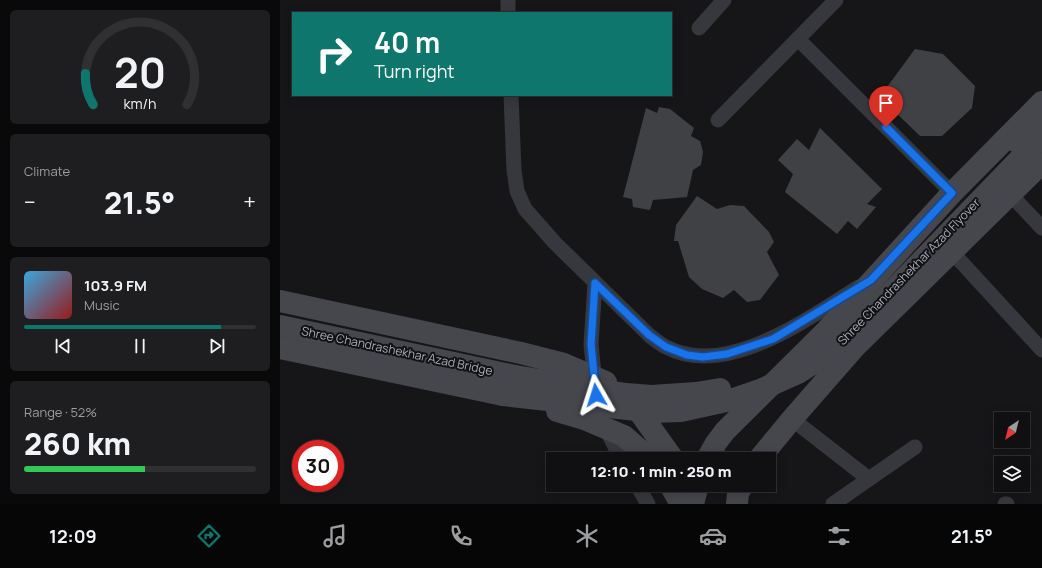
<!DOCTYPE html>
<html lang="en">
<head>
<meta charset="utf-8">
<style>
  body { margin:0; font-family:Manrope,sans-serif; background:#1e1e20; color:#f1f3f6; height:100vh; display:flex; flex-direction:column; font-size:15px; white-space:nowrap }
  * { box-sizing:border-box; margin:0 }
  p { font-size:13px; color:#9c9d9f }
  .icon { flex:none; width:22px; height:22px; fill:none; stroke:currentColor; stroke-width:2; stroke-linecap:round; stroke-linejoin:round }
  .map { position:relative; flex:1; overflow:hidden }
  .sheet { display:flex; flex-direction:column; gap:10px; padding:10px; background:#09090a; width:280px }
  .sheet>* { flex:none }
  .banner { position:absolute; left:12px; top:12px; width:380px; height:84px; border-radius:0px; box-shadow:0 2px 10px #0003,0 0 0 1px #303032; background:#0f766e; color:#fff; overflow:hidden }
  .needle { width:26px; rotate:215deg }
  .controls { position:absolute; left:714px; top:412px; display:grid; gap:8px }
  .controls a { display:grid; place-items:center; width:36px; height:36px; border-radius:0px; background:#101012; box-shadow:0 2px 10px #0003,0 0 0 1px #303032; font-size:20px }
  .speed { position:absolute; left:12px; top:440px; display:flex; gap:8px; font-size:20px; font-weight:700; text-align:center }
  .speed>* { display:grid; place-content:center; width:52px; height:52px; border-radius:50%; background:#101012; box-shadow:0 2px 10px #0003,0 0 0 1px #303032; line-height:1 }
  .speed .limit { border:6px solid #d22; background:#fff; color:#111 }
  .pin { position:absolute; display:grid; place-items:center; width:34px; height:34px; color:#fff; margin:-41px -17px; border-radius:50% 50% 50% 0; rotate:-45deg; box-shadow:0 0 4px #0007 }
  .pin .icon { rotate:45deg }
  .me { position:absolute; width:44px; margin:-22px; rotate:354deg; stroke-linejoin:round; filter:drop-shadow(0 0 3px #0008) }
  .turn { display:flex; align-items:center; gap:14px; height:84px; padding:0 16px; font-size:18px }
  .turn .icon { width:52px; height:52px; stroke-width:2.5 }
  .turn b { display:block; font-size:28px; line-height:34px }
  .big { font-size:30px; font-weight:800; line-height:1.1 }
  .sheet .tile { flex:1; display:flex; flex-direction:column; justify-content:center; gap:6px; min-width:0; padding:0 14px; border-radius:6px; background:#1e1e20 }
  .sheet .dial { align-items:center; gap:0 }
  .dial svg { height:104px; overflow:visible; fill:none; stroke:#303032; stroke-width:7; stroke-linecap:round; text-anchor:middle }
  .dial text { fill:#f1f3f6; stroke:none }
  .song { display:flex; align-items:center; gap:12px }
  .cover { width:48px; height:48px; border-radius:6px; background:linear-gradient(135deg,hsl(200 70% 55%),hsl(0 70% 35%)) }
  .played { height:4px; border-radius:2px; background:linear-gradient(90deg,#0f766e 85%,#303032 85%) }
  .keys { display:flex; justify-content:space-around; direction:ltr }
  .heat { display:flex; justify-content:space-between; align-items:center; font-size:22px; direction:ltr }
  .charge { height:6px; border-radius:3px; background:linear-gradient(90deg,#34c759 52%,#303032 0) }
  .trip { position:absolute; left:266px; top:452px; width:230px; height:40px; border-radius:0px; background:#101012; box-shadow:0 2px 10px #0003,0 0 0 1px #303032; font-weight:800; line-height:40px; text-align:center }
  .tabs { display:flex; height:64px; justify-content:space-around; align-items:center; background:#060607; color:#9c9d9f }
  .tabs .icon { width:28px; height:28px }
  .tabs .on { color:#0f766e }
  .tabs b { font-size:18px; color:#f1f3f6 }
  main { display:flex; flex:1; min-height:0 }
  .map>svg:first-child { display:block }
  .building { fill:#404145 }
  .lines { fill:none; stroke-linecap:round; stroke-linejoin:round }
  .minor { stroke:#37383d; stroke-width:15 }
  .secondary { stroke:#45474d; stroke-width:22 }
  .secondary-bridge { stroke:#45474d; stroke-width:22 }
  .route-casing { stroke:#114b97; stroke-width:10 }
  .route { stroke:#1a73e8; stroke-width:7 }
  .labels { text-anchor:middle; stroke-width:4; stroke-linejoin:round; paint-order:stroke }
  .street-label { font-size:12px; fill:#a8adb8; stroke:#111113 }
</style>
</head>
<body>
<main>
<section class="sheet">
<div class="tile dial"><svg viewBox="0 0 100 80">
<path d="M14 69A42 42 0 1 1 86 69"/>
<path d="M14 69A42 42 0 0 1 8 45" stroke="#0f766e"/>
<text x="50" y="56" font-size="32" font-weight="700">20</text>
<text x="50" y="72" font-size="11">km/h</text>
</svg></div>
<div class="tile"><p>Climate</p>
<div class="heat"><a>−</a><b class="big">21.5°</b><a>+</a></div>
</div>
<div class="tile">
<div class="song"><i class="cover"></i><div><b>103.9 FM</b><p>Music</p></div></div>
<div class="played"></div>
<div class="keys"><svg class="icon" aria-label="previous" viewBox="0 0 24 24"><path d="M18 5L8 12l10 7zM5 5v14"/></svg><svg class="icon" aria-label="pause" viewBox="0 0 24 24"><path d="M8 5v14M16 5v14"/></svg><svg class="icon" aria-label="next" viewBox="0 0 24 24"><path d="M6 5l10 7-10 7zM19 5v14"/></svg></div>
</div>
<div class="tile"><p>Range · 52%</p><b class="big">260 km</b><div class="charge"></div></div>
</section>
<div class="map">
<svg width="762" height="504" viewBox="0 0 762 504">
  <rect width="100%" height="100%" fill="#161618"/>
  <g class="building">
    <polygon points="635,49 663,54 695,86 692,108 662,136 640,136 611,108 607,87"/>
    <polygon points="379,107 390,109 414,128 411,136 420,141 423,152 421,165 413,170 407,197 373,200 370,210 353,207 352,199 343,197 366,108 377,113"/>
    <polygon points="540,128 602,189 587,204 596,207 577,229 568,221 557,234 505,192 513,174 498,160 517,139 529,150"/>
    <polygon points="417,196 437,209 450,205 464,206 489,232 494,242 487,252 499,275 480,300 467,302 454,290 443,298 422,289 409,277 398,241 394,241 396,225"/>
  </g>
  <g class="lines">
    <g class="minor">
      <polyline points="228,0 228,13"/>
      <polyline points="419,28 444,0"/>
      <polyline points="518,39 672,193"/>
      <path d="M231 95 234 170 237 191 245 209 275 243 369 335C374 339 380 344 386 347 447 379 528 318 579 287"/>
      <polyline points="438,120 556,0"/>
      <polyline points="730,194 762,228"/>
      <polyline points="672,252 762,350"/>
      <polyline points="315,384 311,344 315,283"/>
      <polyline points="512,419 589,479"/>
      <polyline points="325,426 341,459"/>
      <polyline points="357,485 368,504"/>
      <polyline points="553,504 635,447"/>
      <polyline points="725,504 727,504"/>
    </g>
    <g class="secondary">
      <polyline points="0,326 235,376"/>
      <polyline points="0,348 223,395"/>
      <polyline points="427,459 436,443 445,431 547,330 672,193 762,102"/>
      <polyline points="479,459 512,419 574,348 762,163"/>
      <polyline points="390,485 401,504"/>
      <polyline points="413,504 418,485"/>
      <polyline points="457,504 458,493 463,485"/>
    </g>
    <g class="secondary-bridge">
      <polyline points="737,142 762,117"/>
      <polyline points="0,301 241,353 284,364 326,382"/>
      <polyline points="235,376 346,394 371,396 416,393 440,389"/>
      <polyline points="223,395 374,412 401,411 451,400 480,390 518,373 540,359 563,342 762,136"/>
      <polyline points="353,403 393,459"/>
      <polyline points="277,411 304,419 344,436 370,459"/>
    </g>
  </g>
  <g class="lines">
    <defs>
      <polyline id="route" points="316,395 311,344 315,283 369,335 386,347 407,355 423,357 447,354 493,339 591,280 672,193 606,127"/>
    </defs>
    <use href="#route" class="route-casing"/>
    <use href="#route" class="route"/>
  </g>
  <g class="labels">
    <g class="street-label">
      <text transform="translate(629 272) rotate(-46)" y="4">Shree Chandrashekhar Azad Flyover</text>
      <text transform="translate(117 351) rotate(12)" y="4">Shree Chandrashekhar Azad Bridge</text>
    </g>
  </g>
</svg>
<div class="controls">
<a><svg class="needle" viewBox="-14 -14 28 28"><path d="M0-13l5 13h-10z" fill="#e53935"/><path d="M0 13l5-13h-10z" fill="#9c9d9f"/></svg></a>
<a><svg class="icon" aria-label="layers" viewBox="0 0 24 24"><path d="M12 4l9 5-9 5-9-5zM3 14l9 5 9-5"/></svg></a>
</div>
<div class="speed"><div class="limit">30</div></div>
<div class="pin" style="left:606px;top:127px;background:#d93025"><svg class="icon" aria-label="arrive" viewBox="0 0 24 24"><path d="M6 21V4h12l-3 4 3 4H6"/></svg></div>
<svg class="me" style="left:316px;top:395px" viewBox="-20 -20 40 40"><path d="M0-17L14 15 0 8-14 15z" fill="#1a73e8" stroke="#fff" stroke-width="4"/></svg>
<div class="trip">12:10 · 1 min · 250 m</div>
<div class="banner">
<div class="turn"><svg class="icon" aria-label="right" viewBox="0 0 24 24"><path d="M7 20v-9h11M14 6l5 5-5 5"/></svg><div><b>40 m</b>Turn right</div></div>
</div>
</div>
</main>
<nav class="tabs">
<b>12:09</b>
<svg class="icon on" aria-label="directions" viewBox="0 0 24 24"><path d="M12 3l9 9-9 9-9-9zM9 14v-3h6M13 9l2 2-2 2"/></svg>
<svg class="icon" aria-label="music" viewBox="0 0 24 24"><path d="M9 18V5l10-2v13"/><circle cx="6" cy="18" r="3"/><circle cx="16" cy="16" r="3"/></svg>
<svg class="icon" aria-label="phone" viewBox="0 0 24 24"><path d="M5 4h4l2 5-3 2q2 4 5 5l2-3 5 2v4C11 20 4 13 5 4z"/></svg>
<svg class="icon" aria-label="climate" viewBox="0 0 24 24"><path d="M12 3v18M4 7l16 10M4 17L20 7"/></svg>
<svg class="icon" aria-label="car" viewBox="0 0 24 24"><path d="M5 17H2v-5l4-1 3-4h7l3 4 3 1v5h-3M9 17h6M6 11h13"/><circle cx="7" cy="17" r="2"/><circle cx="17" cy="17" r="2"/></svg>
<svg class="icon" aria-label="filters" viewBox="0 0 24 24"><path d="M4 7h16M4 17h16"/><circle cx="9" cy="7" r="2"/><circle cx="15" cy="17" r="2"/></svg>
<b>21.5°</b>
</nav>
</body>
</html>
